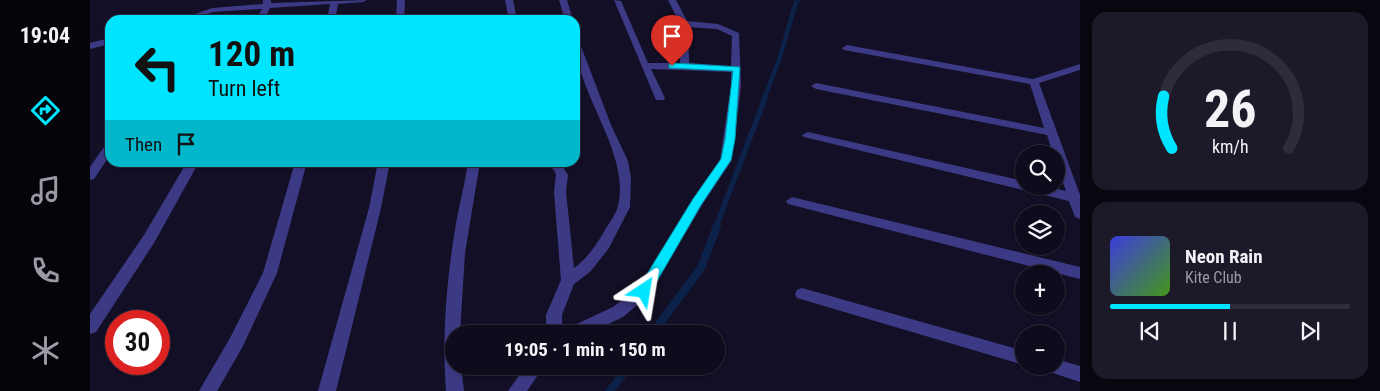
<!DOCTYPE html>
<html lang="en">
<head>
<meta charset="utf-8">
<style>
  body { margin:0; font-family:"Roboto Condensed",sans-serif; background:#1c1929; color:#f1f3f6; height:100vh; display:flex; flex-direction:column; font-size:19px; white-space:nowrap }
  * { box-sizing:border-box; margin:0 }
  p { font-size:16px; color:#9b9ba3 }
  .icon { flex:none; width:28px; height:28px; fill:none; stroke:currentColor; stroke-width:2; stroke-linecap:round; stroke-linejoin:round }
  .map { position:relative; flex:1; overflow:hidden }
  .sheet { display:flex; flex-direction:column; gap:12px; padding:12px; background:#08060f; width:300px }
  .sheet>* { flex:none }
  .hud { position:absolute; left:15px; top:15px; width:475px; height:152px; border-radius:15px; box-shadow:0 1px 4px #0004,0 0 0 1px #2e2b3b; background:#00e5ff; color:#111; overflow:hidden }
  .tools { position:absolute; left:925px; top:145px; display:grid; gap:10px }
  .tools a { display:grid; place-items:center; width:50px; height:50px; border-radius:50%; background:#0e0b1c; box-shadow:0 1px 4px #0004,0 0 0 1px #2e2b3b; font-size:25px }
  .speed { position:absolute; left:15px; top:310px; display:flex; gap:10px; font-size:25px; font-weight:700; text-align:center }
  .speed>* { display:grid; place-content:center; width:65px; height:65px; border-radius:50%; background:#0e0b1c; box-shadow:0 1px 4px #0004,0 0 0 1px #2e2b3b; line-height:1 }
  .speed .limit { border:8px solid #d22; background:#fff; color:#111 }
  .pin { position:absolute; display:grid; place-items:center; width:42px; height:42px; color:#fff; margin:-51px -21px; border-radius:50% 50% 50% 0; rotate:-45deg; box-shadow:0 0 5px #0007 }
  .pin .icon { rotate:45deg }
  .me { position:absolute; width:55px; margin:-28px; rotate:33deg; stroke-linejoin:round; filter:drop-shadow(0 0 4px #0008) }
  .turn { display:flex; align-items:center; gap:18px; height:105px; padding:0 20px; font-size:22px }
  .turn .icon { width:65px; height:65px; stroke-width:2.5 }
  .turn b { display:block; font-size:35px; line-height:42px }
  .then { display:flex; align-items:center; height:48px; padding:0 20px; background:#0003; gap:10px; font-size:19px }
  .sheet .card { flex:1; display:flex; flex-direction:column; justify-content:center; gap:8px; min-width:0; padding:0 18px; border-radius:15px; background:#1c1929 }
  .sheet .dial { align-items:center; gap:0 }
  .dial svg { height:130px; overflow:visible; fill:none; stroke:#2e2b3b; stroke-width:7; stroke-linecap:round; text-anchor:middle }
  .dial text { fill:#f1f3f6; stroke:none }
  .song { display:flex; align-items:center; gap:15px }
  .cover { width:60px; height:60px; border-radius:8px; background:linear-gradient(135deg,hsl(240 70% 55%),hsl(100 70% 35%)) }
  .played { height:5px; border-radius:2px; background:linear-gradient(90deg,#00e5ff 50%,#2e2b3b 50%) }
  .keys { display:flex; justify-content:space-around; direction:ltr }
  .trip { position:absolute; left:355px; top:325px; width:280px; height:50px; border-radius:25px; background:#0e0b1c; box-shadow:0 1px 4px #0004,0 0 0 1px #2e2b3b; font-weight:700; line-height:50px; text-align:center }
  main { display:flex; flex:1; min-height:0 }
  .dock { display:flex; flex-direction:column; width:90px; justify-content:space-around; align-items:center; background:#06040b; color:#9b9ba3 }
  .dock .icon { width:35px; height:35px }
  .dock .on { color:#00e5ff }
  .dock b { font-size:22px; color:#f1f3f6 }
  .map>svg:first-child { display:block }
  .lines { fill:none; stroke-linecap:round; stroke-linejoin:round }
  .stream-far2 { stroke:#0c2248; stroke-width:4.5 }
  .stream-far1 { stroke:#0c2248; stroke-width:5.5 }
  .stream { stroke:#0c2248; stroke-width:8 }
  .minor { fill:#3d3a85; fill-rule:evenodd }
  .route { fill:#00e5ff; stroke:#0095a6 }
</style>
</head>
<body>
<main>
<nav class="dock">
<b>19:04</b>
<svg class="icon on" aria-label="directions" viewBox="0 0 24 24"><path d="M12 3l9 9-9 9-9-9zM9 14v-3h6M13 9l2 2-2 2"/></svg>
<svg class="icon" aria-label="music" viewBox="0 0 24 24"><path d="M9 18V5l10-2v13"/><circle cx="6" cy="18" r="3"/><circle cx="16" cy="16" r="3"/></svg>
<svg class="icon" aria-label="phone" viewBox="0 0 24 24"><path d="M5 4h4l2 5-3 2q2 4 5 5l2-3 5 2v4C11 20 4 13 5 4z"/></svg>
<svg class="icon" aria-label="climate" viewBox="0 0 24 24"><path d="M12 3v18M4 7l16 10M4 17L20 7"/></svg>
</nav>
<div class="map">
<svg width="990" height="391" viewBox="0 0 990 391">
  <rect width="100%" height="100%" fill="#130f26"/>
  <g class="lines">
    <polyline class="stream-far2" points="674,99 689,60 706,2 709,0"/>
    <polyline class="stream-far1" points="626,227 675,98"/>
    <g class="stream">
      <polyline points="562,334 611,268 627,226"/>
      <polyline points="520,391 539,366"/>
    </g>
    <g class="minor">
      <polygon points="173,0 181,0 181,3 277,0 273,2 248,4 245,20 237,20 240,4 180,8 174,20 166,20 172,9 123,12 100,20 88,20 122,8 173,4"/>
      <polygon points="307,0 315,0 314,20 306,20"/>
      <polygon points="415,0 423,0 427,20 419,20"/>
      <polygon points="469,0 477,0 483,20 475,20"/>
      <path d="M524 0 531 1 558 63H590V24L578 0H586L597 21 628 24 649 33 651 86 642 160 612 205 559 295 533 317 498 334H474L476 329 523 307 549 287 603 199 630 160 641 86V72L561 69 575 98 574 100H566ZM598 27 627 29 642 36 641 66 599 63Z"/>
      <polygon points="366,14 372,14 374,20 366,20"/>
      <polygon points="20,38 20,44 0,49 0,43"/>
      <path d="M485 38 489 41 521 125 538 161 541 178 540 207 519 248 500 272 484 284 472 315V334H456V315L471 280 464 192 466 175 464 170 455 162H470L478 175 476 192 484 268C497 259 507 244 515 230 519 223 526 214 528 206 541 152 485 93 485 38Z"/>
      <polygon points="757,45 943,79 990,64 990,70 949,83 990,195 990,219 985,217 979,201 714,137 712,135 718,132 934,181 934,186 955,186 976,191 966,163 966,154 963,154 957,135 726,89 721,86 726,83 954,128 940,84 754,50 752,48"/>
      <polygon points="20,143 20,155 4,179 0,180 0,167 16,144"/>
      <polygon points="97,162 109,162 64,243 6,332 0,334 0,314 54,235"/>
      <polygon points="205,162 217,162 187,273 152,348 127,391 109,391 140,338 173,273"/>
      <polygon points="288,162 300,162 291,208 246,391 228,391 279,208"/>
      <path d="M378 162H390L375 253 370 334H364V366H371L374 391H356C352 337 356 284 365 230 368 208 375 185 378 162Z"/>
      <polygon points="702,197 990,267 990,279 698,204 696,201"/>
      <polygon points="712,288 934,351 934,365 707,298 705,294 707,290"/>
      <polygon points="966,359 990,366 990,382 957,371 955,366 966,366"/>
      <polygon points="436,366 454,366 437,391 418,391"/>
    </g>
  </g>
  <polygon class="route" points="582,63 650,67 645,139 641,160 611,205 559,295 549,295 547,291 549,287 603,199 631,159 635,139 643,71 579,68 579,64"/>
</svg>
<div class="tools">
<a><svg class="icon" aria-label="search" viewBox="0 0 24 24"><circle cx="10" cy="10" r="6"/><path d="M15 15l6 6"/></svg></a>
<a><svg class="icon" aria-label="layers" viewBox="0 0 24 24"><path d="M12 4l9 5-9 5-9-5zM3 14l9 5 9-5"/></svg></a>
<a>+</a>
<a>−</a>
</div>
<div class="speed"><div class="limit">30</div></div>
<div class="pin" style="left:582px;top:66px;background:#d93025"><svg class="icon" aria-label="arrive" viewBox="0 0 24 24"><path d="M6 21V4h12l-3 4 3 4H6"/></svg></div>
<svg class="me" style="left:554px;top:291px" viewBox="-20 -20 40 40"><path d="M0-17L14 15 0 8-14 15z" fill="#00e5ff" stroke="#fff" stroke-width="4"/></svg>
<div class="trip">19:05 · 1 min · 150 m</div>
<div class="hud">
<div class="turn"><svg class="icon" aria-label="left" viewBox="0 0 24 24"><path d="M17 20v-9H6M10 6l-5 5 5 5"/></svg><div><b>120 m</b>Turn left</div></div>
<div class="then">Then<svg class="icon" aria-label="arrive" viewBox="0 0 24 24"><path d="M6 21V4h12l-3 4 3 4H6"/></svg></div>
</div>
</div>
<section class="sheet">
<div class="card dial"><svg viewBox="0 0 100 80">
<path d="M14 69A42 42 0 1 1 86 69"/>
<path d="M14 69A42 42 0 0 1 9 37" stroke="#00e5ff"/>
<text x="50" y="56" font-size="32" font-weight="700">26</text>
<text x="50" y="72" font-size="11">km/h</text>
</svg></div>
<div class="card">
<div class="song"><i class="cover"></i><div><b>Neon Rain</b><p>Kite Club</p></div></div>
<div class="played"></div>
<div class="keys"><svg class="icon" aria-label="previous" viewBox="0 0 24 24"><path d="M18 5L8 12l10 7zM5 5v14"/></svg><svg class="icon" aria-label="pause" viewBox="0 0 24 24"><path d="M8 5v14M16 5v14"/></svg><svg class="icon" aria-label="next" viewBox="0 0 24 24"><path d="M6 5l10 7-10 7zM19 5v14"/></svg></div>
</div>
</section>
</main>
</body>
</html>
